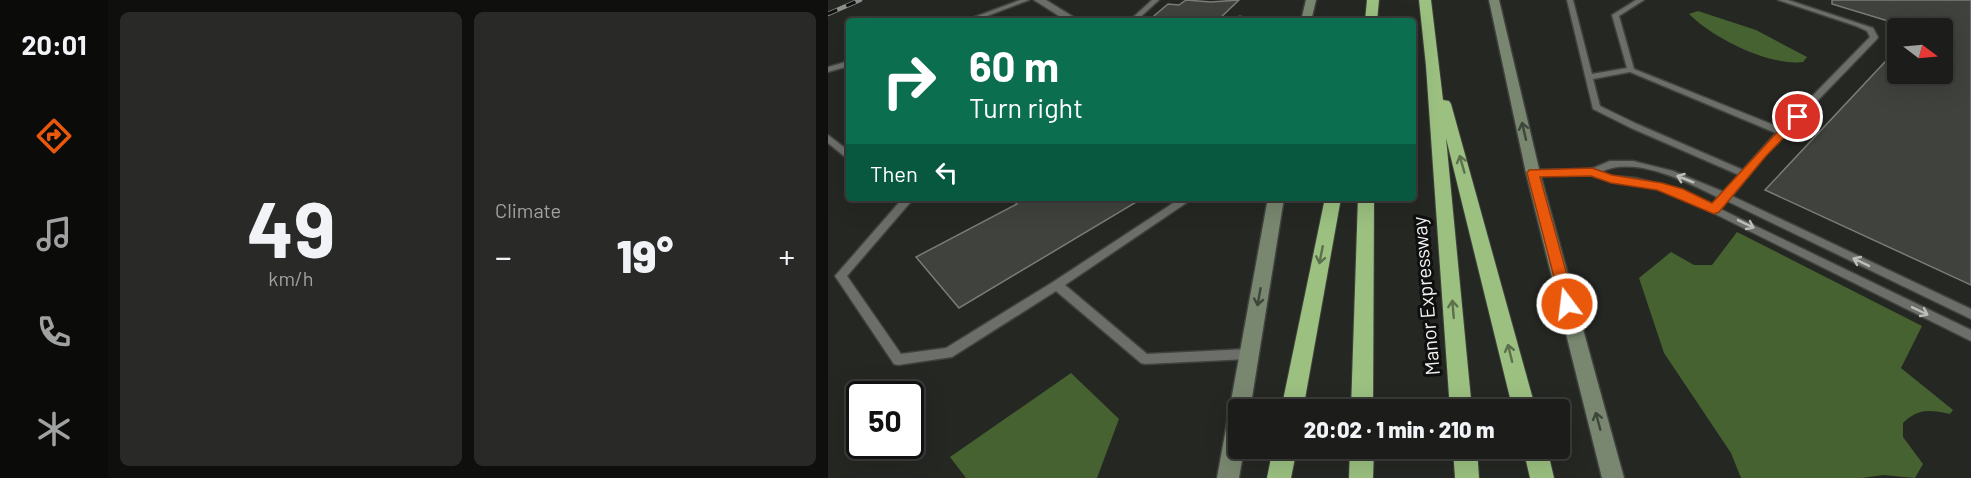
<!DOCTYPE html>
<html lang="en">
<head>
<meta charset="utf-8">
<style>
  body { margin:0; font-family:Barlow,sans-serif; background:#292a27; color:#f1f3f6; height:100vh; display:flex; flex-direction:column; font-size:22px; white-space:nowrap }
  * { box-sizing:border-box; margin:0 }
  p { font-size:20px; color:#a0a2a2 }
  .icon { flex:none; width:33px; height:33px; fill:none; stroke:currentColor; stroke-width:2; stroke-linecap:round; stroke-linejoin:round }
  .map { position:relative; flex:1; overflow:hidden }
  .panel { display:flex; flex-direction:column; gap:12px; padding:12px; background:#0f100e; width:720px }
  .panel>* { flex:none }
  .guide { position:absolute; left:18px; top:18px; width:570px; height:183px; border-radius:6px; box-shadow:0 6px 24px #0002,0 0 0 2px #3a3b39; background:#0b6e4f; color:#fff; overflow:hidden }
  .needle { width:39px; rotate:106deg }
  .fabs { position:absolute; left:1059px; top:18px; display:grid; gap:12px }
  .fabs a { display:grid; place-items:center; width:66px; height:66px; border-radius:6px; background:#1c1d1a; box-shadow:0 6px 24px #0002,0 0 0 2px #3a3b39; font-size:30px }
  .speed { position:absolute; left:18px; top:381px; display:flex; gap:12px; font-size:30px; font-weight:700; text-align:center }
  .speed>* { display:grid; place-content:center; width:78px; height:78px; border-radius:50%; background:#1c1d1a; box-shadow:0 6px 24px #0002,0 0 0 2px #3a3b39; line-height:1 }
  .speed .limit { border:3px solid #111; border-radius:9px; background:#fff; color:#111 }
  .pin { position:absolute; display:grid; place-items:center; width:51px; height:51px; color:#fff; margin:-26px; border:3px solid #fff; border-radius:50%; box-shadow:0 2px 6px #0007 }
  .me { position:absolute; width:66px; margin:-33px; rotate:345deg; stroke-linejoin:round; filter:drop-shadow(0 0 4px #0008) }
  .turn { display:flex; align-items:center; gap:21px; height:126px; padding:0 24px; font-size:27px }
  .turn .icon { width:78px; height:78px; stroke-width:2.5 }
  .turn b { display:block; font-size:42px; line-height:51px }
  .then { display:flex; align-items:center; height:57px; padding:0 24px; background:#0003; gap:12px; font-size:22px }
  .big { font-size:45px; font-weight:800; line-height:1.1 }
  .panel .tile { flex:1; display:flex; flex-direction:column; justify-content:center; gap:9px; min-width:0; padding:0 21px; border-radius:9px; background:#292a27 }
  .panel .dial { align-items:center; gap:0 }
  .dial b { font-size:78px; line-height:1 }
  .heat { display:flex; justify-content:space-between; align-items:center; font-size:33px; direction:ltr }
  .panel .tiles { flex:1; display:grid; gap:12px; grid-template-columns:repeat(2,1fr) }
  .trip { position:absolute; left:400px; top:399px; width:342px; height:60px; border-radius:6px; background:#1c1d1a; box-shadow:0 6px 24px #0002,0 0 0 2px #3a3b39; font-weight:800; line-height:60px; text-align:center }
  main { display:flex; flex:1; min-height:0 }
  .tabs { display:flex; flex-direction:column; width:108px; justify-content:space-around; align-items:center; background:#0b0c0a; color:#a0a2a2 }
  .tabs .icon { width:42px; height:42px }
  .tabs .selected { color:#ea580c }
  .tabs b { font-size:27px; color:#f1f3f6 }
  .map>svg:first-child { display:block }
  .water { fill:#466230 }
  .building { fill:#3f423d; stroke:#797c77; stroke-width:1.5 }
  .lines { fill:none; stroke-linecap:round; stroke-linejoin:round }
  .service-casing { stroke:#40423e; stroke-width:3 }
  .minor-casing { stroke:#40423e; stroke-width:3 }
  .secondary-casing { stroke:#40423e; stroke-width:3 }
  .motorway-casing { stroke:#40423e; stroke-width:2 }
  .service { fill:#6b6e69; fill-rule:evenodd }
  .minor { fill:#6b6e69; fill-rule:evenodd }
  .secondary { fill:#798770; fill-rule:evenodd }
  .motorway { fill:#9bc080; fill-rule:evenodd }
  .rail-casing { stroke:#8d8f8c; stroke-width:4.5 }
  .rail { stroke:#0e0f0e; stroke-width:3; stroke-dasharray:10; stroke-linecap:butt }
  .oneway { stroke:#3e453a }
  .oneway2 { stroke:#5c704d }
  .oneway3 { stroke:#bbbeba }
  .route { fill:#ea580c; stroke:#983908; stroke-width:1.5 }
  .labels { text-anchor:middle; stroke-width:6; stroke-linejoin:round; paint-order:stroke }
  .street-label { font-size:20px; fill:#f1f3f0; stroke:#0e0f0e }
</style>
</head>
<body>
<main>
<nav class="tabs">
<b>20:01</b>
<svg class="icon selected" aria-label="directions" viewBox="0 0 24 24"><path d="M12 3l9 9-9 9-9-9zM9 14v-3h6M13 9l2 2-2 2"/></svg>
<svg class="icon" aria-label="music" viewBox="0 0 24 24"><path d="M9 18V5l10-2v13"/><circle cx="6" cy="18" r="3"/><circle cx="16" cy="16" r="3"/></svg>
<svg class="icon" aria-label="phone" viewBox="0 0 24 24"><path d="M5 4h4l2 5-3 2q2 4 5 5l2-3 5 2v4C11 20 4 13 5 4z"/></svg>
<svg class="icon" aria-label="climate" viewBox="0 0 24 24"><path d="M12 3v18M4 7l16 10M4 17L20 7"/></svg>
</nav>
<section class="panel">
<div class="tiles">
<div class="tile dial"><b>49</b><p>km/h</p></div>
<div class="tile"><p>Climate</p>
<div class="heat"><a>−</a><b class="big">19°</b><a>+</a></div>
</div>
</div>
</section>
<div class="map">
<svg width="1143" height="478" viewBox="0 0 1143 478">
  <rect width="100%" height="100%" fill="#252723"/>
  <g class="water">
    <path d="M870 11 928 30 979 57 975 62C940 66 885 38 861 14Z"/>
    <path d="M909 232 1094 326 1073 368 1125 410 1122 414C1101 410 1091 408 1075 423V437L1095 464 1087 478 1055 475 1034 478H913L903 453 836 353 811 278 843 252 866 265H884Z"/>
    <polygon points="243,373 291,419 269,478 138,478 122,457"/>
  </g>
  <g class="building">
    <polygon points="358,0 383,2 411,0 389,21 320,21 340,4 351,5"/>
    <polygon points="1004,0 1143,0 1143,285 937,190 1070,48 1070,74 1114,74 1114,28 1083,28 1004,4"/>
    <polygon points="183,198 315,198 131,308 88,257 189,204"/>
  </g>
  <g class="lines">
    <defs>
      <g id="service">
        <polygon points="192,0 201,0 146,21 136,21"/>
        <polygon points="324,0 331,0 308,21 301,21"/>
        <path d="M739 0H745L764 74 799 68 784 15 808 0H816L791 16 806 69 953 128 1042 37 1039 31 1028 26 950 0H960L1045 28 1050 37 1049 39 937 155 904 196 1143 309V319L899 201 894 204 891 203 889 201 891 198C859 182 807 155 773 172L784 176 808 178 853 190 1143 330V341L847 194 808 184 783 182 763 175H702L700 173 702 171 705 170 763 169 782 161H805L845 171 896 192 911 175 803 128 765 109ZM802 72 948 133 915 170 809 124 772 106 765 79Z"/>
        <polygon points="412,16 415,18 413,21 406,21"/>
        <polygon points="21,61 21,66 0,72 0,67"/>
        <polygon points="0,135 21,151 21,156 16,156 0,143"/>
        <polygon points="75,198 86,198 19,276 73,354 118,348 225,282 353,198 364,199 237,285 319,354 420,349 424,350 426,354 424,358 420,359 317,364 313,363 228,291 124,357 70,365 66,364 7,276"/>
      </g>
      <polygon id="minor" points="206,0 218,0 252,21 239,21"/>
      <g id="secondary">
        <polygon points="478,0 488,0 483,21 473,21"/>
        <polygon points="661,0 671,0 712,173 796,478 774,478 698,173"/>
        <polygon points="440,198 456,198 422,410 411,410 411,448 416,448 411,478 389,478"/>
      </g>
      <g id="motorway">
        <polygon points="539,0 551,0 549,21 537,21"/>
        <polygon points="591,0 603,0 615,100 621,101 623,104 708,410 685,410 618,138 644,410 622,410 598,66"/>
        <polygon points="497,198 513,198 475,410 453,410"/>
        <polygon points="530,198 546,198 545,410 523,410"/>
        <polygon points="445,448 469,448 463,478 439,478"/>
        <polygon points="522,448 546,448 545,478 521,478"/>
        <polygon points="625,448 649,448 651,478 627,478"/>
        <polygon points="695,448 719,448 726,478 702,478"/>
      </g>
    </defs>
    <use href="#service" class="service-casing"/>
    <use href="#minor" class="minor-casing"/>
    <use href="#secondary" class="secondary-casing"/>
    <use href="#motorway" class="motorway-casing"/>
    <use href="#service" class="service"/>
    <use href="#minor" class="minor"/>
    <use href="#secondary" class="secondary"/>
    <use href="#motorway" class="motorway"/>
    <defs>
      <polyline id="rail" points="0,14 32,0"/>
    </defs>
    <use href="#rail" class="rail-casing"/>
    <use href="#rail" class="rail"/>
  </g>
  <defs><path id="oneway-shaft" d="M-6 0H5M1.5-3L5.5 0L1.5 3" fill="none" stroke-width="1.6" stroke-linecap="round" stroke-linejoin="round" transform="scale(1.5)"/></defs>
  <g class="oneway">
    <use href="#oneway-shaft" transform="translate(696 131) rotate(-103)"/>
    <use href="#oneway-shaft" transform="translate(431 297) rotate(100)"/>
    <use href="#oneway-shaft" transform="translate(770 421) rotate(-105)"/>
  </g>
  <g class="oneway2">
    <use href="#oneway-shaft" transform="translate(634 164) rotate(-106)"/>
    <use href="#oneway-shaft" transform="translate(493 255) rotate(101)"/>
    <use href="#oneway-shaft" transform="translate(625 309) rotate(-95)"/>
    <use href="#oneway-shaft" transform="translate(682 353) rotate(-104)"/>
  </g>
  <g class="oneway3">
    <use href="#oneway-shaft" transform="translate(857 179) rotate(-158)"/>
    <use href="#oneway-shaft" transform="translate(918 224) rotate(26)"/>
    <use href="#oneway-shaft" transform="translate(1033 262) rotate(-154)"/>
    <use href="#oneway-shaft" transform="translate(1092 311) rotate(26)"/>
  </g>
  <polygon class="route" points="970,113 974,114 974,119 938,156 891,212 886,214 829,190 783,183 763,176 712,177 747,304 745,308 734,308 699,173 701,170 764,168 784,175 834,183 855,189 884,203 966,114"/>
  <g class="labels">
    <g class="street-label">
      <text transform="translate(598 296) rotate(-95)" y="7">Manor Expressway</text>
    </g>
  </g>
</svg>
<div class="fabs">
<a><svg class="needle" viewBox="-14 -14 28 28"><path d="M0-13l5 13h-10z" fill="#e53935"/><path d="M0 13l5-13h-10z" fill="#a0a2a2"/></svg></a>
</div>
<div class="speed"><div class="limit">50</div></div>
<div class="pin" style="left:970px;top:117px;background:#d93025"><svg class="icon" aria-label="arrive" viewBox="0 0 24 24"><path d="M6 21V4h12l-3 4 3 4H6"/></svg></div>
<svg class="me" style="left:739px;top:304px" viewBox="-20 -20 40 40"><circle r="17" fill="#ea580c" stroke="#fff" stroke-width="3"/><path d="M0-11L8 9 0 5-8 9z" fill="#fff"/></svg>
<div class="trip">20:02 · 1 min · 210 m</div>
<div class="guide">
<div class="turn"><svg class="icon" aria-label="right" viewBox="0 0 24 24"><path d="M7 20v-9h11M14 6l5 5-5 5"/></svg><div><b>60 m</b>Turn right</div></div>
<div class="then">Then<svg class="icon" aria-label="left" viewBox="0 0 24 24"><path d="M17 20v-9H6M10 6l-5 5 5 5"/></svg></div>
</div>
</div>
</main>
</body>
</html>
